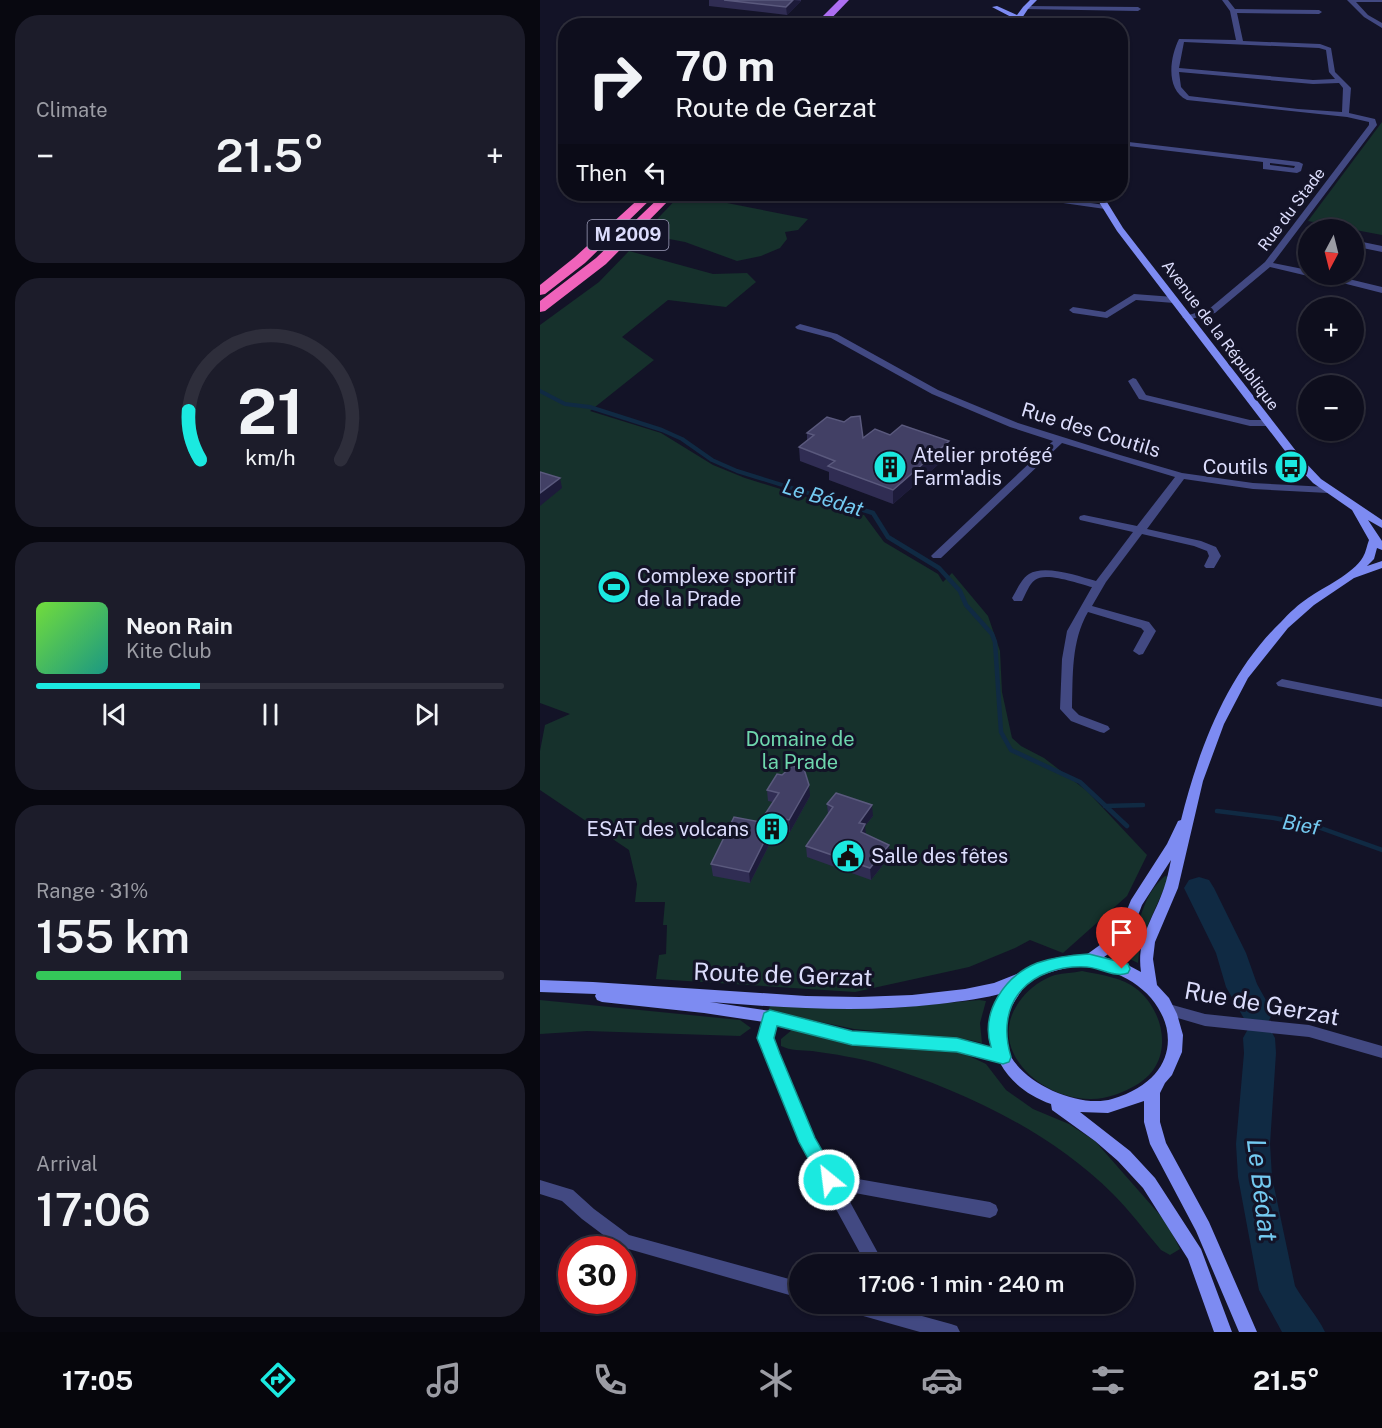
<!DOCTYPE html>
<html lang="en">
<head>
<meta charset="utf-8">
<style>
  body { margin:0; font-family:"Public Sans",sans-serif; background:#1c1c2a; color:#f1f3f6; height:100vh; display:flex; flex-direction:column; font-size:22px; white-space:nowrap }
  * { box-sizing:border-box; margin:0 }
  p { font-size:20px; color:#9b9ca4 }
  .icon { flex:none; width:33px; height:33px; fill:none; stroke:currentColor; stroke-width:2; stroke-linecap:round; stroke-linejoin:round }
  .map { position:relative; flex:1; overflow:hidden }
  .side { display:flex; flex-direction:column; gap:15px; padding:15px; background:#080810; width:540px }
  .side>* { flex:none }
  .hud { position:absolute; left:18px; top:18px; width:570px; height:183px; border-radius:24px; box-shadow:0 2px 4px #0004,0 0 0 2px #2e2e3b; background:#0e0e1d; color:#f1f3f6; overflow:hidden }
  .needle { width:39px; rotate:187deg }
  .tools { position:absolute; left:758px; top:219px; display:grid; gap:12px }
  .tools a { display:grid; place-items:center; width:66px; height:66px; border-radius:50%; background:#0e0e1d; box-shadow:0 2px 4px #0004,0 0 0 2px #2e2e3b; font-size:30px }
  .speed { position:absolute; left:18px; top:1236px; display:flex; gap:12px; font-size:30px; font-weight:700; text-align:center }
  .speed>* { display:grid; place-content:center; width:78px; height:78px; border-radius:50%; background:#0e0e1d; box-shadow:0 2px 4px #0004,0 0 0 2px #2e2e3b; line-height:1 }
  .speed .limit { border:9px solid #d22; background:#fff; color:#111 }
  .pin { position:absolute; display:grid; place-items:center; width:51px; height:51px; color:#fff; margin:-62px -26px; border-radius:50% 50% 50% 0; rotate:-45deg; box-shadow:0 0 6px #0007 }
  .pin .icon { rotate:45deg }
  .me { position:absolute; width:66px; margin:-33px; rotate:331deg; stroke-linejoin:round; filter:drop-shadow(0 0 4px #0008) }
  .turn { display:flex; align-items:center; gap:21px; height:126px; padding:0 18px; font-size:27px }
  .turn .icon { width:78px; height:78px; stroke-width:2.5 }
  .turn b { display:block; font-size:42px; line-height:51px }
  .then { display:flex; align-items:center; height:57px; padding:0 18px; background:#0003; gap:12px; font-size:22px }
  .big { font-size:45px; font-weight:600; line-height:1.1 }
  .side .widget { flex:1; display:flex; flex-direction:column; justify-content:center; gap:9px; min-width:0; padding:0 21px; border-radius:24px; background:#1c1c2a }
  .side .dial { align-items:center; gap:0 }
  .dial svg { height:156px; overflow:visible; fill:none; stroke:#2e2e3b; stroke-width:7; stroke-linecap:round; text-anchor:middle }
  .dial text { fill:#f1f3f6; stroke:none }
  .song { display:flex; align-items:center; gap:18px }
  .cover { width:72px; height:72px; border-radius:9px; background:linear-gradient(135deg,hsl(100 70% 55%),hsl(170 70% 35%)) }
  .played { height:6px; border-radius:3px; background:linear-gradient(90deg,#1be9e0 35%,#2e2e3b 35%) }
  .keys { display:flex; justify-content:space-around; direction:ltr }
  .heat { display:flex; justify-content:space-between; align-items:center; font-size:33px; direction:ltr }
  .charge { height:9px; border-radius:4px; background:linear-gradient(90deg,#34c759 31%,#2e2e3b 0) }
  .trip { position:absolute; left:249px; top:1254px; width:345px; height:60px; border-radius:30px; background:#0e0e1d; box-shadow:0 2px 4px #0004,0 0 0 2px #2e2e3b; font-weight:600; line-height:60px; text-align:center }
  .menu { display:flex; height:96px; justify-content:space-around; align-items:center; background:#06060c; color:#9b9ca4 }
  .menu .icon { width:42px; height:42px }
  .menu .on { color:#1be9e0 }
  .menu b { font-size:27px; color:#f1f3f6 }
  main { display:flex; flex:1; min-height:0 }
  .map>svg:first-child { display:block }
  .green { fill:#16312c }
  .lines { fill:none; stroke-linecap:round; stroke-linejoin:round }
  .stream-far1 { stroke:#102a43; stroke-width:4 }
  .stream { stroke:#102a43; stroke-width:4.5 }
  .river { fill:#102a43; fill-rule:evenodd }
  .street { fill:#424982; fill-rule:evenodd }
  .secondary { fill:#7d8bf2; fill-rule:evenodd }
  .primary { fill:#ad6ef1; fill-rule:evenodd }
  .highway { fill:#f063bb; fill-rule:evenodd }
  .wall { fill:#302d53 }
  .shaded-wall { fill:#1d1b3a }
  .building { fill:#424065; stroke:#5a597d; stroke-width:1.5 }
  .route { fill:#1be9e0; stroke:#129792; stroke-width:1.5 }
  .labels { text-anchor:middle; stroke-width:6; stroke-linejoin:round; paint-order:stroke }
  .far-street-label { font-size:16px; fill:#dcddfc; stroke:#131327 }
  .shield { fill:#131327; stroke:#a0a0bc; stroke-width:1.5 }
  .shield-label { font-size:18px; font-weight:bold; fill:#dcddfc }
  .street-label { font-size:20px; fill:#dcddfc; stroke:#131327 }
  .poi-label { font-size:20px; fill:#dcddfc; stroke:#131327; text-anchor:start }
  .park-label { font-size:20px; fill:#6ed6ad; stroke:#131327 }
  .water-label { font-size:21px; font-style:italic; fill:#74caf1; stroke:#131327 }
  .near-street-label { font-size:24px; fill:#dcddfc; stroke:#131327 }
  .near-water-label { font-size:26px; font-style:italic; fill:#74caf1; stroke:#131327 }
</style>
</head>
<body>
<main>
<section class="side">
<div class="widget"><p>Climate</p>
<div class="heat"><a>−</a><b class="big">21.5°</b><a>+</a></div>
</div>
<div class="widget dial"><svg viewBox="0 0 100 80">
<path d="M14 69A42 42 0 1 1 86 69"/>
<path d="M14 69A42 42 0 0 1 8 44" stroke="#1be9e0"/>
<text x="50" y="56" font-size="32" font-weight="700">21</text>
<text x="50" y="72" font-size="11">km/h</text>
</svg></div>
<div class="widget">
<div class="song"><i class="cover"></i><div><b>Neon Rain</b><p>Kite Club</p></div></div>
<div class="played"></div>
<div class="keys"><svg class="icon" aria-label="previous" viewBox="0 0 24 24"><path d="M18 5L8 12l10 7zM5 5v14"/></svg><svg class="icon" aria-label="pause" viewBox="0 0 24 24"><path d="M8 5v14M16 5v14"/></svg><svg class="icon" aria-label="next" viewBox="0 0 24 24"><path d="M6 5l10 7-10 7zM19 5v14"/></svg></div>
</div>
<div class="widget"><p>Range · 31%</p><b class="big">155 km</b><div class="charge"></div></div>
<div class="widget"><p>Arrival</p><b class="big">17:06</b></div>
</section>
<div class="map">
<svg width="842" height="1332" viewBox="0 0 842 1332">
  <rect width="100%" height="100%" fill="#131327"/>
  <g class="green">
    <polygon points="842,122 842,235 768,221"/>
    <polygon points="141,194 268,219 258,230 245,232 247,239 240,248 221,256 197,261 145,242 103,234"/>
    <polygon points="89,251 173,274 207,273 216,282 186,307 128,300 82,337 114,360 50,411 121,433 173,465 205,478 324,515 344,542 398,574 403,582 412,573 448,616 460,651 462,692 472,738 481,746 504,758 547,791 607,855 587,896 523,953 490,940 475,948 429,967 315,992 116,979 119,955 126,954 127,925 123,925 125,902 95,902 97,884 89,850 0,790 0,751 5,725 30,714 0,703 0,325 59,282"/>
    <path d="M625 876 629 877 600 943 598 963 577 953C581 949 588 945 591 940 603 917 602 896 625 876Z"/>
    <path d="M542 971C561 975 582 977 598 990 626 1014 634 1062 598 1084 584 1092 569 1099 551 1099 500 1100 442 1047 482 998 490 988 502 979 515 975 524 973 533 973 542 971Z"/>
    <polygon points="0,1000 200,1020 211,1028 200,1036 47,1031 0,1034"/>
    <polygon points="439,1000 446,1001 440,1023 442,1043 429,1040 314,1029 228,1011 230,1006 343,1009"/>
    <path d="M253 1029 329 1045 423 1053 446 1064 466 1090 493 1109 529 1124 555 1141 627 1223 640 1249 630 1255 621 1250C605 1231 590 1211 573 1194 508 1130 425 1092 339 1064 319 1058 294 1054 272 1051 261 1050 251 1051 241 1046V1039Z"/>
  </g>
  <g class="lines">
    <polyline class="stream-far1" points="0,391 25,404 50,407 122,430 142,439 172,460 197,471 294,501"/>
    <g class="stream">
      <polyline points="289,499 333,513 348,537 399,568 420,591 426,605 452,634 455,642 461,732 471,750 540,782 587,826"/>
      <polyline points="565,806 603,805"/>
      <polyline points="677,811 734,818 775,826 842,850"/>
    </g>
    <path class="river" d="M659 877 669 880 674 888 706 953 717 984 733 1013 728 1022 720 1025 730 1029 735 1038 736 1053 730 1144 732 1177 755 1286C764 1302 777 1315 785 1332H742L719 1290 698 1177 696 1144 704 1053 703 1038 708 1029 716 1026 706 1022 686 987 676 953 644 888 649 880Z"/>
    <g class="street">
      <path d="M682 0H688L695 9 779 10 782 12 779 14 697 13 703 41 780 44 791 48 795 72 811 88 809 113 835 119 837 125 733 263 768 270V274H788L842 287V293L771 275 768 276 730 267 675 313 647 320 642 317 669 309 725 262 829 125V122L807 117 647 100C625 89 630 57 639 39L696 40 690 11ZM644 42 779 48 786 50 789 72 795 79 773 80 639 68ZM639 72 773 84 799 83 803 88 802 112 758 109 649 96 641 87Z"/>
      <polygon points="807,0 842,0 842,2 816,2 828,15 842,23 842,28 824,17"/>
      <polygon points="485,6 598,7 601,9 598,11 483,9 483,7"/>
      <path d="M580 141 759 162 763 164 761 171 757 173 723 169V162L580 145ZM730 163 755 166 754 168 730 165Z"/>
      <polygon points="470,194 487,194 565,205 569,207 565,209 474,196"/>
      <polygon points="813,240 842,246 842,252 813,246"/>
      <polygon points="594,294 634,297 638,300 634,303 596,300 567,318 533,313 529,310 533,307 565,312"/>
      <path d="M260 324 297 334 398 390 478 423 580 455 642 473 713 483 788 487 793 490 788 493 713 489 644 479 607 529 661 541 676 547 681 556 674 568H666L664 566 669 556 667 551 654 546 602 534 566 582 552 606 609 622 616 631 603 654 599 655 593 651 604 631 601 628 548 612C531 641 533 676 532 708L539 715 568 726 570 729 564 733 560 732 531 721 520 709 522 659 527 631 552 587C540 584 505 571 495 580 489 584 486 594 482 601H474L472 598C477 590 481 579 489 574 504 564 539 576 556 581L593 532 540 520 539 518 540 516 544 515 597 526 635 477 522 443 401 558H393L391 556 393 554 513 441 470 427 392 394 291 338 257 329 255 327Z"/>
      <polygon points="593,378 596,379 606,395 710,420 729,420 734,423 729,426 710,426 599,399 588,381"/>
      <polygon points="742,679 842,699 842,707 738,686 736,683"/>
      <polygon points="629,1004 665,1014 769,1025 842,1046 842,1058 769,1037 665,1026 624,1014 622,1010 624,1006"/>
      <polygon points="230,1011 235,1013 237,1017 233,1038 275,1139 295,1175 450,1202 456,1205 458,1210 456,1215 450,1218 304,1191 344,1264 326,1264 262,1147 217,1038 225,1013"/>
      <polygon points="0,1180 33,1190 54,1209 89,1235 260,1282 260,1298 78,1246 42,1219 22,1201 0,1194"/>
      <polygon points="300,1304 338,1304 348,1306 348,1304 365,1304 371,1313 411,1324 417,1326 420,1332 380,1332 309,1312 303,1310"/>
    </g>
    <g class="secondary">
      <polygon points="490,0 497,0 488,9 482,18 489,22 486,24 480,22 478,26 472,25 475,19 452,7 457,6 477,15 483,7"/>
      <path d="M554 194H562L583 228 763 460 781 479 842 520V528L828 520 842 541V550L837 548 834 559 827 566 842 561V568L814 578 774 605 748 628 708 678 684 724 663 781 638 888 615 942 613 959 617 985 629 998 637 1014 643 1035 642 1052 632 1075 625 1083 620 1093V1122L626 1143 669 1222 717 1332H699L656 1231 610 1144 604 1122V1101L568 1113 540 1112 590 1151 615 1178 661 1249 692 1332H674L648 1259 603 1188 578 1161 555 1141 512 1110 511 1104C489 1096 471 1083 460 1063L417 1051 312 1044 230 1023 164 1013 62 1002 57 1000 55 996 56 994 0 992V980L53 982 266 996 319 997 372 995 425 989 454 983 512 960 531 956 546 955 578 932 591 900 627 844 638 821 641 820C659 748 687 674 741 622 749 613 759 604 768 598 784 587 813 574 823 557 826 552 827 545 829 540L812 510 773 483 755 464 577 231ZM631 860C629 870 627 879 624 888 614 918 596 938 601 972L586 964 564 957 589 939 602 905ZM531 967C622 960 674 1069 572 1099 538 1109 475 1081 466 1045 464 1038 465 1020 468 1013 471 1007 483 987 488 983 499 974 518 970 531 967ZM466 992 452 1014V1048L417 1039 312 1032 230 1011 170 1002C247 1008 323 1013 399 1004 422 1001 444 999 466 992Z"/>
    </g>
    <polygon class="primary" points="299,0 309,0 284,26 273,26"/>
    <g class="highway">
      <polygon points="104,194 116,194 45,263 5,294 0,295 0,285 35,257"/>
      <polygon points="123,194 135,194 66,264 5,311 0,312 0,301 56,258"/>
    </g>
  </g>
  <g class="wall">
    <polygon points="169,0 261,0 261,1 247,15 169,6"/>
    <polygon points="267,433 323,438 409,455 353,504 289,480 289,472 260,461 259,447 267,441"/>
    <polygon points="227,790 270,796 250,832 241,829 229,845 210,883 173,876 171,864 220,822 233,802 228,801"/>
    <polygon points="287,804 333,816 325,826 325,834 350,856 331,880 267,857 266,846 288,814"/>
  </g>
  <g class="shaded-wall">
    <polygon points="253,0 261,1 247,15 246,7"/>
    <polygon points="409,441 409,455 353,504 353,490"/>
    <polygon points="20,478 22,488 0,506 0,493"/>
    <polygon points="269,785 270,796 250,832 249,820"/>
    <polygon points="332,805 333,816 325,826 326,835 321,832 319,823"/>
    <polygon points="240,818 241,829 229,845 210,883 209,872 228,834"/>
    <polygon points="349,845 350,856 331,880 330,868"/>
  </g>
  <g class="building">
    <polygon points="184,0 253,0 246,7"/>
    <polygon points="320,416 323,438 335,429 350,435 362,425 409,441 353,490 288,466 295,461 259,447 274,435 267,433 287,417 304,422 311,417"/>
    <polygon points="0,472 20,478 0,493"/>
    <polygon points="252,766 264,769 269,785 249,820 240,818 228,834 209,872 171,864 194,817 220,822 239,793 227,790 237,774 242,775"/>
    <polygon points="296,793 332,805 319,823 325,824 321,832 349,845 330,868 266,846 293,807 287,804"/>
  </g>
  <path class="route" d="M549 954 588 964 590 969 588 973C575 978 561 968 547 967 491 964 454 1001 471 1057L469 1062 463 1064 417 1052 312 1045 237 1026 234 1038 240 1054 275 1138 299 1180 296 1186 289 1189 283 1186 259 1142 217 1038 224 1013 230 1010 312 1031 417 1038 451 1047C440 1012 465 976 497 963 514 957 531 955 549 954Z"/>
  <defs>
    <symbol id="building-disc" viewBox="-11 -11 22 22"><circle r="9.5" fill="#1be9e0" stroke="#131327"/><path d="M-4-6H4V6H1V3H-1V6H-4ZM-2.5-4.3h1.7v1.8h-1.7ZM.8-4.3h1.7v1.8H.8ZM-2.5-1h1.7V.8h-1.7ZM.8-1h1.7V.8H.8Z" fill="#111"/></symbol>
    <symbol id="bus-disc" viewBox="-11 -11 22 22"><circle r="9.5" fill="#1be9e0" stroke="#131327"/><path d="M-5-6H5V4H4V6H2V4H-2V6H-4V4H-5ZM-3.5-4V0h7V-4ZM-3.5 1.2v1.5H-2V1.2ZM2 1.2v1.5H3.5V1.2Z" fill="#111"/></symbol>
    <symbol id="stadium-disc" viewBox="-11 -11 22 22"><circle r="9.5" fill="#1be9e0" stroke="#131327"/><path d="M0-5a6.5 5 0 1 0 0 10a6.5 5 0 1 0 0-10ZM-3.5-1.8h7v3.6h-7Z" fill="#111"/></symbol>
    <symbol id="civic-disc" viewBox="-11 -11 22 22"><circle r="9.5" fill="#1be9e0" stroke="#131327"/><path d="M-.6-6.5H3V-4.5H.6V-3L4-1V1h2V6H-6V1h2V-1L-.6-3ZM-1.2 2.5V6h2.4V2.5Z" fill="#111"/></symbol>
  </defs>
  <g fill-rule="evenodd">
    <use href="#building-disc" x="331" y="448" width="38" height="38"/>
    <use href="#bus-disc" x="732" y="448" width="38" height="38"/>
    <use href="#stadium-disc" x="55" y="568" width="38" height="38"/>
    <use href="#building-disc" x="213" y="810" width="38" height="38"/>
    <use href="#civic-disc" x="289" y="837" width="38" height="38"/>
  </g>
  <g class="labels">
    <g class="far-street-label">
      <text transform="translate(751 209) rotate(-53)" y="6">Rue du Stade</text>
      <text transform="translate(681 335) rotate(53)" y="6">Avenue de la République</text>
    </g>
    <rect class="shield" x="47.5" y="220" width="81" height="30" rx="4.5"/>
    <g class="shield-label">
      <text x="88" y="241">M 2009</text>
    </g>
    <g class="street-label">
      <text transform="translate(551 430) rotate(17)" y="7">Rue des Coutils</text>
    </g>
    <g class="poi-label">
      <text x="373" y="462">Atelier protégé<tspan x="373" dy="23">Farm'adis</tspan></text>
      <text x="728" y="474" text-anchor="end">Coutils</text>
      <text x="97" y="583">Complexe sportif<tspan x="97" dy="23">de la Prade</tspan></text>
      <text x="209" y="836" text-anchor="end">ESAT des volcans</text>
      <text x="331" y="863">Salle des fêtes</text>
    </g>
    <g class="park-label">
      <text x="260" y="746">Domaine de<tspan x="260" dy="23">la Prade</tspan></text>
    </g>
    <g class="water-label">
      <text transform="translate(283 498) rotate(17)" y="7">Le Bédat</text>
      <text transform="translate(761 825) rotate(10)" y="7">Bief</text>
    </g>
    <g class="near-street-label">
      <text transform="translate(243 975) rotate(2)" y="8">Route de Gerzat</text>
      <text transform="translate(722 1004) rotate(10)" y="8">Rue de Gerzat</text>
    </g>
    <g class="near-water-label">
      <text transform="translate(722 1190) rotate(83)" y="9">Le Bédat</text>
    </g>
  </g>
</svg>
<div class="tools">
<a><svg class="needle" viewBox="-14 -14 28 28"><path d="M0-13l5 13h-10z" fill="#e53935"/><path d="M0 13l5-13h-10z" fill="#9b9ca4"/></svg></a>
<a>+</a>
<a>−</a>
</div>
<div class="speed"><div class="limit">30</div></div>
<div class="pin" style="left:582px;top:969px;background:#d93025"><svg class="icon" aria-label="arrive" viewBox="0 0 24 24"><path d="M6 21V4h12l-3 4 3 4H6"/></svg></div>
<svg class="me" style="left:289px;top:1180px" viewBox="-20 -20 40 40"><circle r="17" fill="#1be9e0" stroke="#fff" stroke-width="3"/><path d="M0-11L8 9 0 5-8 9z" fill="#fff"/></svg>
<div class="trip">17:06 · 1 min · 240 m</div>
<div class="hud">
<div class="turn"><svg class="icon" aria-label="right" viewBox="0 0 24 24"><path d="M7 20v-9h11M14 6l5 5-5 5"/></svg><div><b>70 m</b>Route de Gerzat</div></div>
<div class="then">Then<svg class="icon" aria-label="left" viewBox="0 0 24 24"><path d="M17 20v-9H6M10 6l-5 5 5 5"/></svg></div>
</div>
</div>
</main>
<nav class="menu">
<b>17:05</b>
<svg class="icon on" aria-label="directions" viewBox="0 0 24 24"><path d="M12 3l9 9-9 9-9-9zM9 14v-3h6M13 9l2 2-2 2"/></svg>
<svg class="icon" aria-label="music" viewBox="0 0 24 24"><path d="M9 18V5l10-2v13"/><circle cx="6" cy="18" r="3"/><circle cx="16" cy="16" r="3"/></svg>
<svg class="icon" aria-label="phone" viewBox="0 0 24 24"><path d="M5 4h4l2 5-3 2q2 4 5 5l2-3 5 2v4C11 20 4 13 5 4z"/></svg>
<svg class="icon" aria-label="climate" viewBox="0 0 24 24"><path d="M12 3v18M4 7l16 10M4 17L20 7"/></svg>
<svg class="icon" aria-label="car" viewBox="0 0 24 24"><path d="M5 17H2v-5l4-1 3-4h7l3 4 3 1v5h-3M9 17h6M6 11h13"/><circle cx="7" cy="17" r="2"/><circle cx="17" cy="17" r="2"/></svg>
<svg class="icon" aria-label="filters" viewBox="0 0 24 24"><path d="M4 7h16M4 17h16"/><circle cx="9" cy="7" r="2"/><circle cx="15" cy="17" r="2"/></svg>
<b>21.5°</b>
</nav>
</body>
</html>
